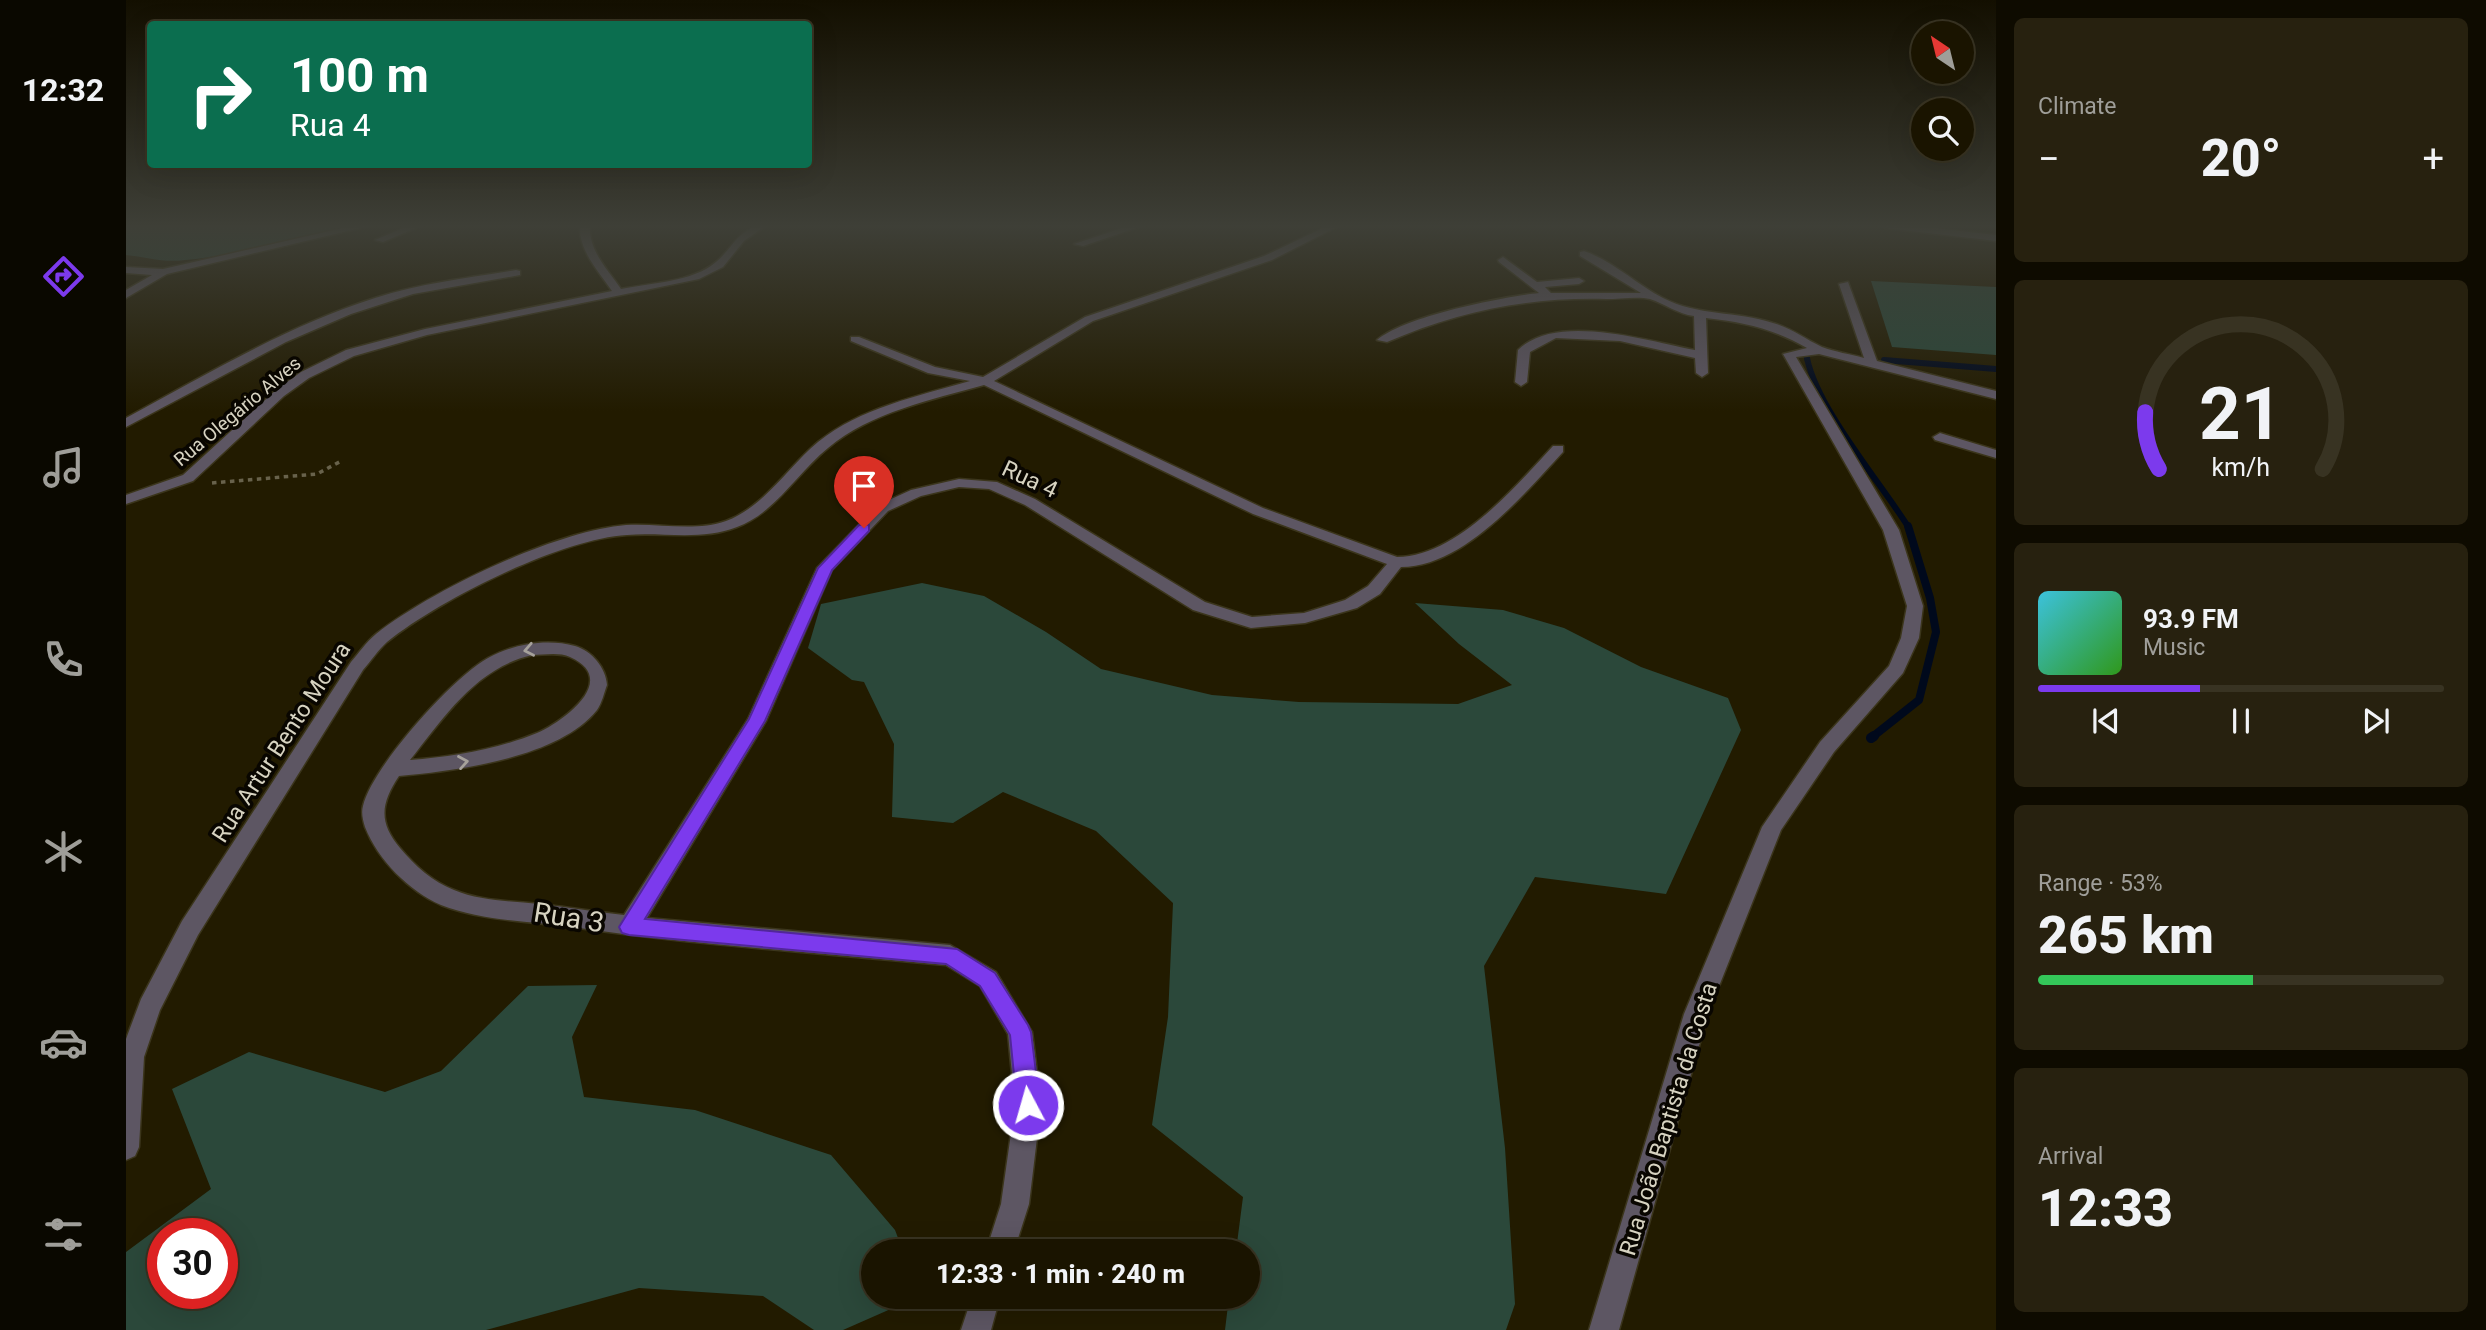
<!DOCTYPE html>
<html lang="en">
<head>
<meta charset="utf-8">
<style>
  body { margin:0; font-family:Roboto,sans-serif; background:#27210f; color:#f1f3f6; height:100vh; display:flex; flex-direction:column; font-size:26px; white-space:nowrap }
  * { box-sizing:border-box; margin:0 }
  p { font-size:23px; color:#9f9e99 }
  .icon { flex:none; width:38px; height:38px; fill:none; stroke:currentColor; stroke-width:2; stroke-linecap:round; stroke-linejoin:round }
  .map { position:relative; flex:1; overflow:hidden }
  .side { display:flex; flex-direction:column; gap:18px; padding:18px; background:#0e0b00; width:490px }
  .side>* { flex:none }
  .top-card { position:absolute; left:21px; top:21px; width:665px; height:147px; border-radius:7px; box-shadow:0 7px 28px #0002,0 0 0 2px #383322; background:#0b6e4f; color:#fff; overflow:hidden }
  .needle { width:46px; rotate:325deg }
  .controls { position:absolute; left:1785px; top:21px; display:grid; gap:14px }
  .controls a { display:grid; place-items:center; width:63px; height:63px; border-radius:50%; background:#1a1400; box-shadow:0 7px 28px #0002,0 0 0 2px #383322; font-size:35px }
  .speed { position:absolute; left:21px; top:1218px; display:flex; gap:14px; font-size:35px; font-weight:700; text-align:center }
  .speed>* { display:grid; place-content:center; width:91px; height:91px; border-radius:50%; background:#1a1400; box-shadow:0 7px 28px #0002,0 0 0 2px #383322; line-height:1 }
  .speed .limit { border:10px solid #d22; background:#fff; color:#111 }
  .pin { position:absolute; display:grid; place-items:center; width:60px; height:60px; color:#fff; margin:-72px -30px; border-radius:50% 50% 50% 0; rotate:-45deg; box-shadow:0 0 7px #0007 }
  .pin .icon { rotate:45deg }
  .me { position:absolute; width:77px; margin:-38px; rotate:354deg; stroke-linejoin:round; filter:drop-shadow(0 0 5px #0008) }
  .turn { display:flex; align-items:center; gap:24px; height:147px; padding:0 28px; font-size:32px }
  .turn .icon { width:91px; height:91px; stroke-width:2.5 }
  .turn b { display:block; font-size:49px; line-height:60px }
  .big { font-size:52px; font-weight:800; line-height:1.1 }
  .side .card { flex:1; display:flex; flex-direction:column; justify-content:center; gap:10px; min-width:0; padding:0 24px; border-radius:10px; background:#27210f }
  .side .dial { align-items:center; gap:0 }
  .dial svg { height:182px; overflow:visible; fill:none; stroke:#383322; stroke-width:7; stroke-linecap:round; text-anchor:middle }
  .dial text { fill:#f1f3f6; stroke:none }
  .song { display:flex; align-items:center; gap:21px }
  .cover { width:84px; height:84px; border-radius:10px; background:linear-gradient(135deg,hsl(190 70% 55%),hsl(110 70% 35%)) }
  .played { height:7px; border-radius:4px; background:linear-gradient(90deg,#7c3aed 40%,#383322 40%) }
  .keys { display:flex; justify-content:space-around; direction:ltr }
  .heat { display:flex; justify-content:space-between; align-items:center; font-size:38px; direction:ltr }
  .charge { height:10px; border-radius:5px; background:linear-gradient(90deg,#34c759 53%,#383322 0) }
  .trip { position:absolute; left:735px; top:1239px; width:399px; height:70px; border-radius:35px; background:#1a1400; box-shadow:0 7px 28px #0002,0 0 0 2px #383322; font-weight:800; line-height:70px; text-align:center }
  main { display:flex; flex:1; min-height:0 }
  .tab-bar { display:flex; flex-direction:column; width:126px; justify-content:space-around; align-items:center; background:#0a0800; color:#9f9e99 }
  .tab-bar .icon { width:49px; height:49px }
  .tab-bar .on { color:#7c3aed }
  .tab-bar b { font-size:32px; color:#f1f3f6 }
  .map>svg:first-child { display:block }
  .green { fill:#2b483a; fill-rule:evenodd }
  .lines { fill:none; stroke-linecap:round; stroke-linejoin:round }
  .stream-far3 { stroke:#00091c; stroke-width:5 }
  .stream-far2 { stroke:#00091c; stroke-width:6 }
  .stream-far1 { stroke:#00091c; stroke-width:8 }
  .stream { stroke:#00091c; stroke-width:10 }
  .minor-casing { stroke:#3b351b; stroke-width:3 }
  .path { stroke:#68624b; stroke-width:3.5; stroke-dasharray:4.5 4.5; stroke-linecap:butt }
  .minor { fill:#5d5663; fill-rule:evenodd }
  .oneway { stroke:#a6a19b }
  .route { fill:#7c3aed; stroke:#51269a; stroke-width:2 }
  .labels { text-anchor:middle; stroke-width:7; stroke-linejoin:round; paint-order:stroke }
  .far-street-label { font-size:19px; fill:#d7d3c1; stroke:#090600 }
  .street-label { font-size:23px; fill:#d7d3c1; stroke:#090600 }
  .near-street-label { font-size:28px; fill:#d7d3c1; stroke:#090600 }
</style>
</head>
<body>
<main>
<nav class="tab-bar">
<b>12:32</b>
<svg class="icon on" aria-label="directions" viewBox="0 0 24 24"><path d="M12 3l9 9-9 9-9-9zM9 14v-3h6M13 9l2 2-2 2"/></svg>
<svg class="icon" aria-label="music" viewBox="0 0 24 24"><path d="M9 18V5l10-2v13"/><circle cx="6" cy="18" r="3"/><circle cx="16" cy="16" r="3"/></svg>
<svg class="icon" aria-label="phone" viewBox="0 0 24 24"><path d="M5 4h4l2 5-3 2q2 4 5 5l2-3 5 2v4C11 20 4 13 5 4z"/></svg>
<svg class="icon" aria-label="climate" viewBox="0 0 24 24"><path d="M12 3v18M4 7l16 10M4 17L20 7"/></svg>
<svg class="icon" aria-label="car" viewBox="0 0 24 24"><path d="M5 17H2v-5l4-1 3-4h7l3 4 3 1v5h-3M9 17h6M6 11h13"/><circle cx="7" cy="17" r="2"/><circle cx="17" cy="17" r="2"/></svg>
<svg class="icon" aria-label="filters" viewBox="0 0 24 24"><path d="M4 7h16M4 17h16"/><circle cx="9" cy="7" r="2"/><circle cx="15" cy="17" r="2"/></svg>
</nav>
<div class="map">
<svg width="1870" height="1330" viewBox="0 0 1870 1330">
  <rect width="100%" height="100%" fill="#221b00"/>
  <g class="green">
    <path d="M0 225H227C172 238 115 255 59 260 38 263 20 257 0 255Z"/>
    <polygon points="1745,281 1870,287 1870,355 1766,347"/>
    <polygon points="796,583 858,596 920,632 975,669 1086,695 1173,702 1332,704 1386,685 1333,644 1289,603 1377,610 1438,628 1515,667 1602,698 1615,730 1540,894 1409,877 1358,966 1379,1148 1389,1304 1380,1330 1099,1330 1103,1297 1122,1297 1122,1251 1110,1251 1117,1197 1026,1125 1042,1017 1047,903 970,831 877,792 827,823 766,817 768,744 738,682 726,680 682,648 695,604"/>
    <path d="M471 985 446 1037 458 1097 569 1110 705 1155 769 1230 777 1251H747V1297H792L717 1330H688L637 1296 513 1288 360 1330H0V1252L85 1189 46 1089 123 1052 259 1092 315 1071 402 986ZM37 1234H96V1293H37Z"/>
  </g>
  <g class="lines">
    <polyline class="stream-far3" points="1681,357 1681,360"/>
    <g class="stream-far2">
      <path d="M1681 358C1691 408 1754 482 1783 528"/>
      <polyline points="1758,360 1870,369"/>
    </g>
    <polyline class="stream-far1" points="1745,738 1793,700 1810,632 1804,598 1782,526"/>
    <polyline class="stream" points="1745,738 1748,736"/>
    <defs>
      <g id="minor">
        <polygon points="230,225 247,225 41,274 0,298 0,290 26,275 0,273 0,267 37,269"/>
        <polygon points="284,225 297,225 257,242 249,240"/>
        <path d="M454 225H464C462 250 482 270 495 289 524 283 567 282 590 262 607 248 615 224 641 225L618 241 597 267 573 279 301 335 228 356 183 378 158 396 67 481 0 504V495L57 475 150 390 175 372 220 350 299 329 486 291C473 272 452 250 454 225Z"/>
        <polygon points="1005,225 1019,225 957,246 948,244"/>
        <path d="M1203 225H1215L1146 260 967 321 868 381 1137 508 1271 557C1330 557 1390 486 1427 446H1437V452C1398 494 1338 567 1275 567L1254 594 1231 608 1179 623 1125 628 1067 610 899 505 863 489 833 487 795 496 762 511 706 570 640 721 521 918 824 945 870 972 906 1032 915 1105 903 1204 888 1251H860L875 1204 889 1105 882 1034 854 986 820 965C695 953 569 945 446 927 403 921 356 921 315 905 283 891 252 860 239 827 237 820 235 813 237 806 246 767 327 677 362 658 387 644 421 638 449 646 466 651 480 668 481 685 478 693 476 703 471 710 433 758 329 771 273 776 255 803 252 822 274 848 288 865 307 882 328 890 354 901 385 901 413 904 441 907 470 912 498 915L622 719 691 568 752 505 785 490 833 479 871 482 909 499 1079 602 1126 617 1178 613 1219 600 1242 586 1261 564 1127 514 858 385C805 400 745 412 702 448 671 473 649 513 611 527 576 541 537 532 501 535 434 539 313 600 261 642 252 650 245 661 237 670L72 935 34 1010 18 1057 13 1147 9 1156 0 1160V1039L15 999 56 921 225 662C233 653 240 642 250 634 306 590 429 531 500 525 533 523 569 532 600 521 638 507 662 467 692 442 734 408 792 396 844 381L802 373 725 341V337H733L809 367 857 377 959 317 1138 256ZM406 655C418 655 433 652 444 657 495 680 436 722 411 733 372 749 326 757 284 760 318 717 350 668 406 655Z"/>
        <polygon points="1754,225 1782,225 1870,235 1870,241 1759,228"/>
        <path d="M1458 251C1487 261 1510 284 1537 298 1571 316 1611 311 1647 323 1665 328 1679 339 1696 347 1709 352 1724 354 1738 358L1713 284 1722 282 1751 361 1870 391V399L1693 354 1670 357 1773 530 1797 606 1793 638 1777 673 1708 752 1655 830 1582 1014 1493 1330H1463L1558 1014 1636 827 1694 742 1763 666 1775 638 1781 606 1757 530 1657 354 1681 348C1648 329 1617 322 1580 318L1582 373 1576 377 1570 373 1569 358 1494 341 1430 338 1404 352 1401 382 1395 386 1389 382 1392 350C1430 312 1522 341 1569 350L1568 316C1552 314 1539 304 1524 299 1512 296 1493 299 1480 299 1402 297 1333 311 1261 342L1251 340C1279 316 1375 297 1413 293L1373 262 1372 260 1377 257 1411 282 1453 278 1458 281 1453 284 1419 287 1425 293H1515L1454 256V252Z"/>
        <path d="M390 270 394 271V275L287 294 225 314 160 342 0 427V418C81 374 161 326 249 298 295 283 343 278 390 270Z"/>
        <polygon points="1814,433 1870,450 1870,458 1809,440 1807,437"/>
        <polygon points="846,1297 874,1297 865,1330 835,1330"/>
      </g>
    </defs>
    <use href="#minor" class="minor-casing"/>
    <polyline class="path" points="86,483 191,474 217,460"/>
    <use href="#minor" class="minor"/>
  </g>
  <defs><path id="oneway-chevron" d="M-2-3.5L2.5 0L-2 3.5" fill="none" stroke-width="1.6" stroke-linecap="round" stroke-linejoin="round" transform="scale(1.75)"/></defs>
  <g class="oneway">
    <use href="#oneway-chevron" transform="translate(403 650) rotate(169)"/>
    <use href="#oneway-chevron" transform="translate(337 762) rotate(-10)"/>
  </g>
  <linearGradient id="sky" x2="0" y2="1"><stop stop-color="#130f00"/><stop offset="0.55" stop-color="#3e3f37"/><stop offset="1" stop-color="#3e3f37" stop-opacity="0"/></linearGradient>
  <rect width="1870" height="411" fill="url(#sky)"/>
  <polygon class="route" points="738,524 743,525 743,531 706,570 639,721 519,919 831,949 869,973 902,1025 905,1032 914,1105 910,1113 902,1116 894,1113 891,1105 884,1035 854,986 820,964 503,935 496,933 493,927 623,719 692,568 733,525"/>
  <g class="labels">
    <g class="far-street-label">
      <text transform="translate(111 411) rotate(-40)" y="7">Rua Olegário Alves</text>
    </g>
    <g class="street-label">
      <text transform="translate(904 479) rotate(25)" y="8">Rua 4</text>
      <text transform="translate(155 742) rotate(-57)" y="8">Rua Artur Bento Moura</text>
      <text transform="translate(1542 1119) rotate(-73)" y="8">Rua João Baptista da Costa</text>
    </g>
    <g class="near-street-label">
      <text transform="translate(443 917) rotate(9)" y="10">Rua 3</text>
    </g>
  </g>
</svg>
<div class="controls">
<a><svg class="needle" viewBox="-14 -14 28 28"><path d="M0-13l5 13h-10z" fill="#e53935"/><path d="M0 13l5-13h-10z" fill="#9f9e99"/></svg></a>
<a><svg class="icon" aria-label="search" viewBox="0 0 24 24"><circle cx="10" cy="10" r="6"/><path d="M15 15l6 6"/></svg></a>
</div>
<div class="speed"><div class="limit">30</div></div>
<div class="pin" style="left:738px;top:528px;background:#d93025"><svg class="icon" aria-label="arrive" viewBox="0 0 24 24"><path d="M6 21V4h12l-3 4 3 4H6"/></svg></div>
<svg class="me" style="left:902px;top:1105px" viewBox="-20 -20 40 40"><circle r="17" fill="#7c3aed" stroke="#fff" stroke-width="3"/><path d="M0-11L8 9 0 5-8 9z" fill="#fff"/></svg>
<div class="trip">12:33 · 1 min · 240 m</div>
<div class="top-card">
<div class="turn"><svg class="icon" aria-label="right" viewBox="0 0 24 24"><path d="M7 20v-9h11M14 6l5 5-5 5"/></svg><div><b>100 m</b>Rua 4</div></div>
</div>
</div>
<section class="side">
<div class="card"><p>Climate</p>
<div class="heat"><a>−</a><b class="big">20°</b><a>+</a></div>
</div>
<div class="card dial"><svg viewBox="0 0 100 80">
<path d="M14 69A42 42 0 1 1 86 69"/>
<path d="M14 69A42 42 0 0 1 8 44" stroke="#7c3aed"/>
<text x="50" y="56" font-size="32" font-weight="700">21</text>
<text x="50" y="72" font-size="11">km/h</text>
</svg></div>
<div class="card">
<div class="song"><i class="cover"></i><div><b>93.9 FM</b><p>Music</p></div></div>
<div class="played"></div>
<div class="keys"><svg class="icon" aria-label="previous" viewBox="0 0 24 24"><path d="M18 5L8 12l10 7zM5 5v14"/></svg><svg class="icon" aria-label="pause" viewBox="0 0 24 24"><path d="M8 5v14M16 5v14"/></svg><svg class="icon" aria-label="next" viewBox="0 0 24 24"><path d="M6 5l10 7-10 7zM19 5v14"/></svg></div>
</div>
<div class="card"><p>Range · 53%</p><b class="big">265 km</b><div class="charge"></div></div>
<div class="card"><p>Arrival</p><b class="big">12:33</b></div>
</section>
</main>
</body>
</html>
